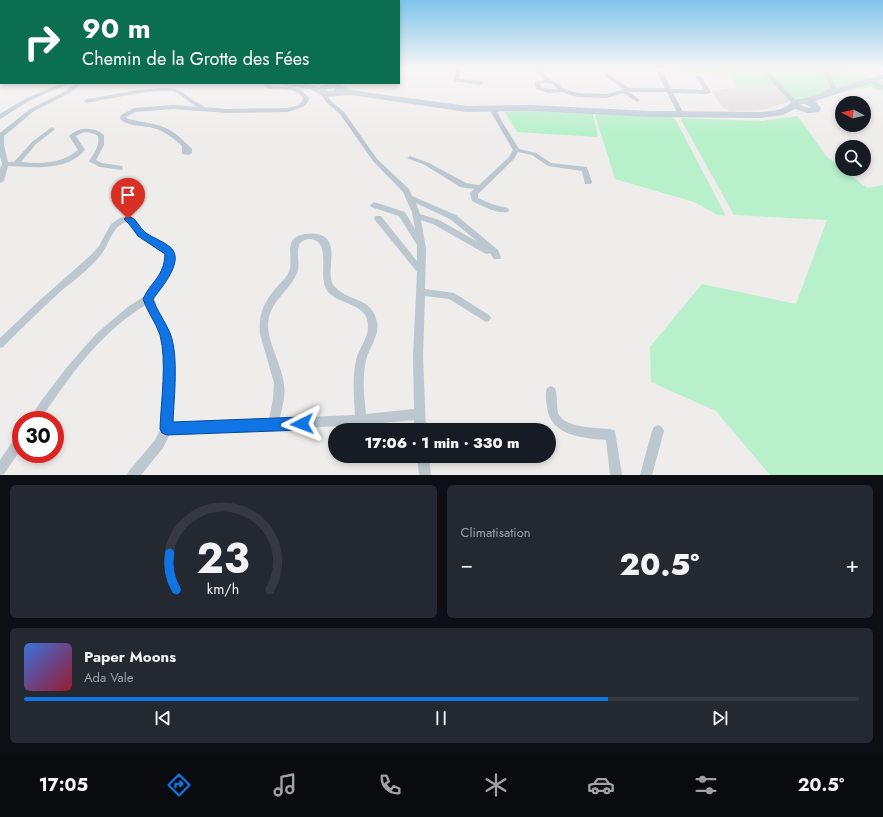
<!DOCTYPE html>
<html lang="fr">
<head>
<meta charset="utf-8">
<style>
  body { margin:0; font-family:Jost,sans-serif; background:#242831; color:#f1f3f6; height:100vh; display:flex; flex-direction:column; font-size:15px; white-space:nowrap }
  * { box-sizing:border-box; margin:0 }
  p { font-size:13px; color:#9ea1a6 }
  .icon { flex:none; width:22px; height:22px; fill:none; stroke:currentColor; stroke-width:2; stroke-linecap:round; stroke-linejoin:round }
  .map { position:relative; height:475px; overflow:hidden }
  .sheet { display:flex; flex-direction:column; gap:10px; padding:10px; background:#0d0f14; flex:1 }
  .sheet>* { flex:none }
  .guide { position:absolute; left:0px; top:0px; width:400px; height:84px; box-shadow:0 2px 6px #0003; background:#0b6e4f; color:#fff; overflow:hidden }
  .needle { width:26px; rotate:277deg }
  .tools { position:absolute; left:835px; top:96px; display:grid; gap:8px }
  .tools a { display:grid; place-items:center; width:36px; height:36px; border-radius:50%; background:#171b24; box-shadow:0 2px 6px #0003; font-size:20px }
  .speed { position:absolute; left:12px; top:411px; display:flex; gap:8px; font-size:20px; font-weight:700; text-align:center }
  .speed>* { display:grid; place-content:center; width:52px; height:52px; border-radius:50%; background:#171b24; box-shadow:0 2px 6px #0003; line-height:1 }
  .speed .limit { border:6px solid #d22; background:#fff; color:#111 }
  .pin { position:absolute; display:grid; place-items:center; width:34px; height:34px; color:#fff; margin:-41px -17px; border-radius:50% 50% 50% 0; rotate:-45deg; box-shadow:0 0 4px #0007 }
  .pin .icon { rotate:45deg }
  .me { position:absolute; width:44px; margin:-22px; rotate:267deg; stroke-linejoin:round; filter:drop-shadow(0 0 3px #0008) }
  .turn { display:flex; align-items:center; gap:14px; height:84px; padding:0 16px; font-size:18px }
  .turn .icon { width:52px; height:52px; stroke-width:2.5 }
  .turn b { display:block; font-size:28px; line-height:34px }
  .big { font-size:30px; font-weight:800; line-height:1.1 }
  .sheet .card { flex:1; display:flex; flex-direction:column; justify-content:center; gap:6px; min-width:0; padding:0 14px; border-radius:6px; background:#242831 }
  .sheet .dial { align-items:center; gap:0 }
  .dial svg { height:104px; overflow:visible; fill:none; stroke:#363941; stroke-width:7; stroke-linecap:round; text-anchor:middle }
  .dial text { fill:#f1f3f6; stroke:none }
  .song { display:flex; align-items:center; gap:12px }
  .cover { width:48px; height:48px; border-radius:6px; background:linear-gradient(135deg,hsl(220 70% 55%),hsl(350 70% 35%)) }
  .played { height:4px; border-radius:2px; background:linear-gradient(90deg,#1074e5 70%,#363941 70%) }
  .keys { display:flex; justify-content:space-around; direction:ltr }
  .heat { display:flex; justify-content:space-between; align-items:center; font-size:22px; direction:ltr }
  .sheet .tiles { flex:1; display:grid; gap:10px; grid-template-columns:1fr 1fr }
  .card:last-child { grid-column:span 2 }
  .trip { position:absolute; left:328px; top:423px; width:228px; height:40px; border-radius:20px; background:#171b24; box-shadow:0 2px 6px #0003; font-weight:800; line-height:40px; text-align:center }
  .menu { display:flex; height:64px; justify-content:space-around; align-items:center; background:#090b0e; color:#9ea1a6 }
  .menu .icon { width:28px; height:28px }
  .menu .selected { color:#1074e5 }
  .menu b { font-size:18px; color:#f1f3f6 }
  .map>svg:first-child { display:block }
  .education { fill:#e0ddde }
  .green { fill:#b7f0cb }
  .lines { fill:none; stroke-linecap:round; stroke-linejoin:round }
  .minor { fill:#bcc7d0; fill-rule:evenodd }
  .secondary { fill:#bdcad7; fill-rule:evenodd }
  .route { fill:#1074e5; stroke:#0a4b95 }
</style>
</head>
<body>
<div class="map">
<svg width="883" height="475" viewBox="0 0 883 475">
  <rect width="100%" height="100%" fill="#efecec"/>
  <polygon class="education" points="774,85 789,102 762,110 730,111 722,107 711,91 737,87"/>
  <g class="green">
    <polygon points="675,68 838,68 883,82 883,91 872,87 799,99 789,102 774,85 737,87 730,75 677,73"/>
    <polygon points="524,111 593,114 598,137 517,132 505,112"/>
    <polygon points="598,114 670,116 675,119 725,214 725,216 718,215 694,202 615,179 595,115"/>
    <polygon points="798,116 826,156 867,188 883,185 883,475 770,475 716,411 651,382 650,347 702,284 796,304 827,220 734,215 680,118 762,121"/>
  </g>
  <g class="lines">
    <g class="minor">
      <polygon points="455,68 461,68 459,79 481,81 484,83 481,85 454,81"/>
      <path d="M534 68H540L550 80 560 84 564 89 578 93 607 94 624 89 605 76V74L607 73 629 88H665L656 70 659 68 662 70 671 89 704 90 696 77 699 75 701 76 711 92 708 94 673 93 684 114 681 116 678 114 667 92H628L639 99 640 100 637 102 623 93 607 98 577 97 562 92 549 93 536 89 535 82 544 80ZM544 83 553 84 558 89H549L541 87 540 84Z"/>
      <polygon points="759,68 765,68 797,102 797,104 793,104"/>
      <polygon points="821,68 827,68 837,89 825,95 823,94 823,92 831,88"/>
      <polygon points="1,69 1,73 0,74 0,70"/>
      <polygon points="870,79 883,85 883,89 868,82 867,81"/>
      <polygon points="62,83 70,83 29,101 0,119 0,114 25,99"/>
      <path d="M76 83H82L70 93 34 111 4 136V145L8 162H14L32 142 52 127 55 129 54 130 36 144 21 162C42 164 61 164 78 150L69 136C78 127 94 126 104 135V145L96 160 102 163 122 166 123 168 122 170 100 167 90 162 89 161C94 153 100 146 98 136 90 131 83 131 76 136L85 150C66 172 34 167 8 166L4 181 0 183V169L2 164 0 156V133L30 109 66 91Z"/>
      <path d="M265 83H271V86C287 88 298 83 309 98L308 102 303 107 288 112 227 113 173 109 135 112 126 117 128 119C141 122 156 123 168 129 177 134 185 142 192 149V153L189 155 182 154V146C173 138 165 131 153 128 143 125 128 127 120 119L121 115 134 108 173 105 199 107C190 104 184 96 175 92 163 87 103 100 87 103L84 101 87 99C107 96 162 83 178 90 184 92 188 97 193 100 197 103 201 104 204 106L202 107 227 109 288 108 299 105 302 101 303 98C295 86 280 91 267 88L264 85Z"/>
      <path d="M322 93H326L331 101 344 112 377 159 409 189 412 196 456 215 498 250 501 257 500 259H494L490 253 487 254 484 253 433 224 421 220 426 249 425 289 454 293 489 315 491 318 489 321 486 322 449 299 425 296 423 356 426 430H414V420L361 425 170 434 163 448 141 475H127L129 471 155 440 161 428 164 369 163 346 159 330 146 305C101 331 69 377 40 420H29L41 401 67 367 97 333 129 306 145 296 162 272 166 254 138 236 129 222C113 222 109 246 100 256 89 269 75 280 61 291 41 309 22 328 3 347L0 348V338L40 300 91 255 99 246 111 224 120 218 128 216 134 218 143 232 169 247 174 253C174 272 163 285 153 300 157 311 165 321 169 333 178 362 173 394 173 423L269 419 273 399 274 383 260 334C258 315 264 302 276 288 280 283 285 279 288 274 296 259 280 238 305 234 311 233 317 233 323 236 341 247 323 274 335 287 350 303 371 296 377 322 380 335 369 348 366 360 362 378 364 396 366 414L414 409 413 356 417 272 375 220 374 218 375 216H381L417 261V245L399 216 371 207 370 205 374 202 405 212 415 229 412 212 403 192 373 161 340 114 327 103 321 94ZM416 203 450 219 478 242 439 220 420 214ZM310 239C332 240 318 275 326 289 336 306 367 301 368 325 369 337 359 348 356 360 352 378 354 397 355 415L280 418C282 407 286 396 284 385 282 365 269 346 268 326 268 302 289 292 297 273 301 263 295 252 300 243L304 240Z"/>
      <path d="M493 107 496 109 501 120 519 149 536 153 551 163 587 167 592 182 591 184H585L582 171 548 166 532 155 518 152 514 159 478 194V198C488 203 497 206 508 208L509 210 508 212C496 214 483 206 472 201L470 193 474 189 460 187 425 165 407 158 410 156 429 163 466 183 479 185 509 157 513 150 492 114 490 109Z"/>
      <path d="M551 386 555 388C558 396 556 404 558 413 563 428 598 428 611 429L615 431 622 475H610L606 440C583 438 549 436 547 406 546 400 545 393 547 388Z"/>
      <polygon points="658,425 662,427 664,431 652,475 640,475 652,431 654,427"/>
      <polygon points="21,433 21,449 4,474 0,475 0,460 17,435"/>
      <polygon points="417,456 429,456 431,475 419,475"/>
    </g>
    <path class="secondary" d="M883 74V79L815 101 821 108 819 112 808 113 795 109 783 115 760 118 651 117 530 111 467 112 351 95 325 97 309 89 281 85 277 83C291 83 306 81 319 88L321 85 337 83 350 90 467 106 530 105 651 111 760 112C772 111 786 111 792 100L806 98ZM334 88 336 89 334 91H326L327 89ZM799 104H805L812 108 805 107Z"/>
  </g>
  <linearGradient id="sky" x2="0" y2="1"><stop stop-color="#7fc4eb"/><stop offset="0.51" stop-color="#f8f6f6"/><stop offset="1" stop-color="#f8f6f6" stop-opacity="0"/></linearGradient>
  <rect width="883" height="134" fill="url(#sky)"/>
  <path class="route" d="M128 216C138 219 138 227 146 233 153 238 163 241 170 247 186 260 161 288 153 299 157 311 165 321 170 333 179 355 174 397 173 422L302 417 306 419 308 424 306 428 302 430 167 435 162 433 160 429C161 401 167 361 160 335 156 323 147 311 143 299 152 280 164 277 165 254L138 236 129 224 124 219Z"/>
</svg>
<div class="tools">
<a><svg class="needle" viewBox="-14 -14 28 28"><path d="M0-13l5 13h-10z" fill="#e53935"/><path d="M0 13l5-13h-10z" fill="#9ea1a6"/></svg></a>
<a><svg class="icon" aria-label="search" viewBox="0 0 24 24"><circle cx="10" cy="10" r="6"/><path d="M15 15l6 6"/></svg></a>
</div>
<div class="speed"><div class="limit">30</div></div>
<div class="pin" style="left:128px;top:219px;background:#d93025"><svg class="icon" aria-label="arrive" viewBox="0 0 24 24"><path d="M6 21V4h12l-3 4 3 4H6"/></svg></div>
<svg class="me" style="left:302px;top:424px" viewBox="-20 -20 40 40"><path d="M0-17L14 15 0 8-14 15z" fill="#1074e5" stroke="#fff" stroke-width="4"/></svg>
<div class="trip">17:06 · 1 min · 330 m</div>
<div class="guide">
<div class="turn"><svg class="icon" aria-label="right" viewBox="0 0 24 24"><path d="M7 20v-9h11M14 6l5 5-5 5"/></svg><div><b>90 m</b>Chemin de la Grotte des Fées</div></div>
</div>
</div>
<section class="sheet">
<div class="tiles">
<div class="card dial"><svg viewBox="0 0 100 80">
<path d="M14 69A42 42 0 1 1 86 69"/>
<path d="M14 69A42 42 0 0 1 9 41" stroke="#1074e5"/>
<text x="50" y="56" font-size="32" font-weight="700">23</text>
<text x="50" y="72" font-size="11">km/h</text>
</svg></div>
<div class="card"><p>Climatisation</p>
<div class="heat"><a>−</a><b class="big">20.5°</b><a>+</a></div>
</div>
<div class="card">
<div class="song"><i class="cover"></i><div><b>Paper Moons</b><p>Ada Vale</p></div></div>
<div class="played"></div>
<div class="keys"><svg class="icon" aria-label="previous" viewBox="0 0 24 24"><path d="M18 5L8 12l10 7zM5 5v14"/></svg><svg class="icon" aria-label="pause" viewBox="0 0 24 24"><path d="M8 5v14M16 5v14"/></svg><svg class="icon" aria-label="next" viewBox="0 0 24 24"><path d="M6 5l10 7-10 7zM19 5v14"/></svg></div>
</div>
</div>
</section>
<nav class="menu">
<b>17:05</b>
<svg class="icon selected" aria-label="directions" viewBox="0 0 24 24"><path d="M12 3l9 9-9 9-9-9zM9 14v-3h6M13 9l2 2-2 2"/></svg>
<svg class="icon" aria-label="music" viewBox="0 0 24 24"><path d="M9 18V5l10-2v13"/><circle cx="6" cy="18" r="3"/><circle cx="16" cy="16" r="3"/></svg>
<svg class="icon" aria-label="phone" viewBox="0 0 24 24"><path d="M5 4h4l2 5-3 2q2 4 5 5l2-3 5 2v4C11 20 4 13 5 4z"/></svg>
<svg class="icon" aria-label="climate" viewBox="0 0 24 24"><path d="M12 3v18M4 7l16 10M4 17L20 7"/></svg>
<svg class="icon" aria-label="car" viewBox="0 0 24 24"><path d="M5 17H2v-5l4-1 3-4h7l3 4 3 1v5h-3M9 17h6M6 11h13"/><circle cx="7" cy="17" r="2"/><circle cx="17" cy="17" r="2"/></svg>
<svg class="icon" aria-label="filters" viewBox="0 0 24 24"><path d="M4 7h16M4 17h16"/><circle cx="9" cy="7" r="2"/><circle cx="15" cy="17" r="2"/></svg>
<b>20.5°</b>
</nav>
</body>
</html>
